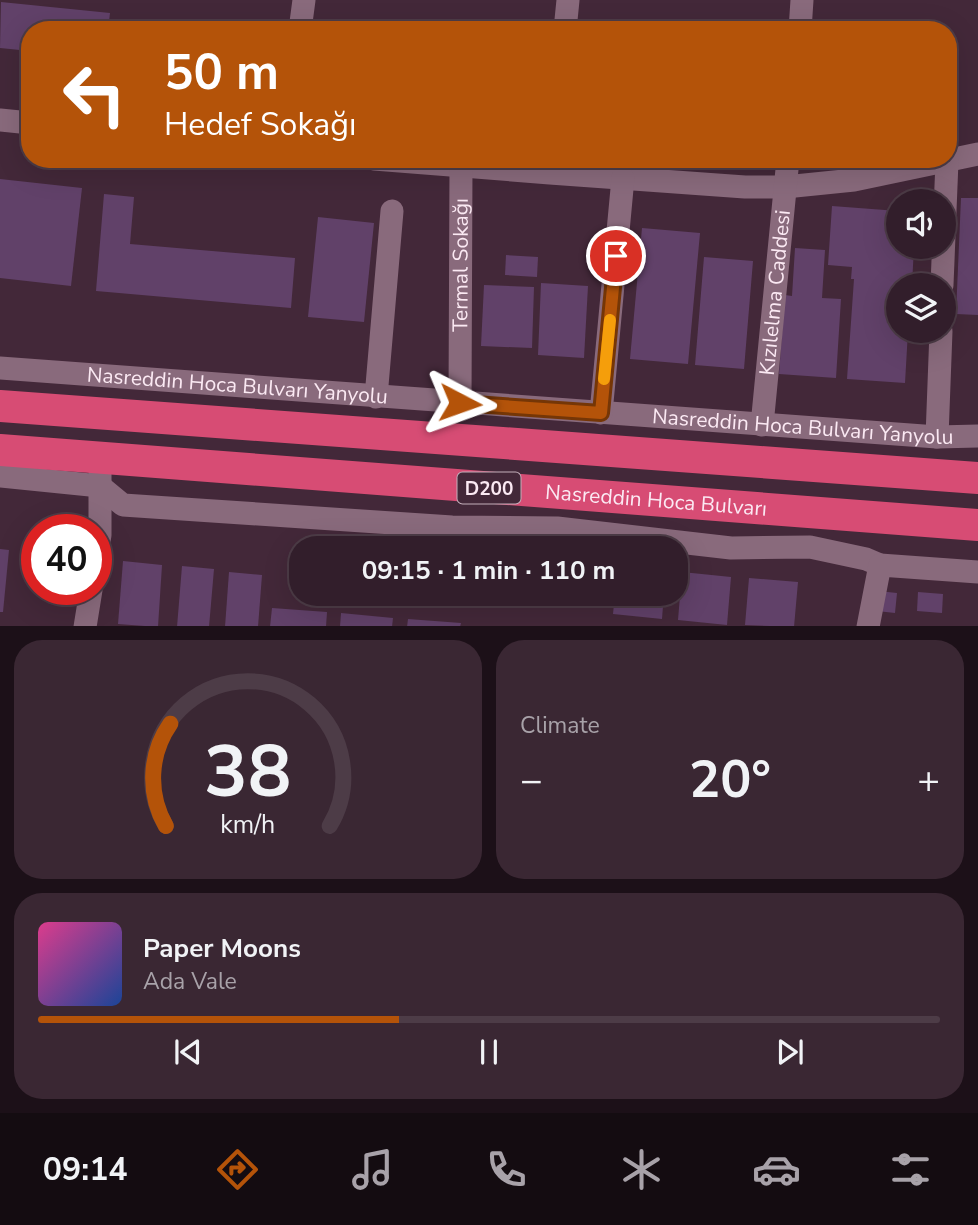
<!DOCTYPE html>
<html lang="en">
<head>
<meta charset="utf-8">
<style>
  body { margin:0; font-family:"Nunito Sans",sans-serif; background:#3a2733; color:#f1f3f6; height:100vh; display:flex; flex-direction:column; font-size:26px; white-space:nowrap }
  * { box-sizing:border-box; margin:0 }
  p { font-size:23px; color:#a8a2a9 }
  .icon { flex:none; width:38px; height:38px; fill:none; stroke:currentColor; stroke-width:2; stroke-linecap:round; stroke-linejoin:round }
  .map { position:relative; height:626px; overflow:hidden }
  .panel { display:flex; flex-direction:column; gap:14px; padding:14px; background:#1c1018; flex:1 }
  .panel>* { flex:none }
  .banner { position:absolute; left:21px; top:21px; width:936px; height:147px; border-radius:28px; box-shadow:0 7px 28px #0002,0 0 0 2px #4d3c47; background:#b45309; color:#fff; overflow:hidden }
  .fabs { position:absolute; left:886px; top:189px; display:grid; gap:14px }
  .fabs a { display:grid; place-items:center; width:70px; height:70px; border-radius:50%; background:#321e2b; box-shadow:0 7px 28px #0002,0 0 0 2px #4d3c47; font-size:35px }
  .speed { position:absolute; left:21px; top:514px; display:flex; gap:14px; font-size:35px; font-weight:700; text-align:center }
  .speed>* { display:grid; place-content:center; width:91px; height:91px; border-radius:50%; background:#321e2b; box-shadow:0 7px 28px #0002,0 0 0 2px #4d3c47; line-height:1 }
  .speed .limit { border:10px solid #d22; background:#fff; color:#111 }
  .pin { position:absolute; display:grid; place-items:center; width:60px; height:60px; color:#fff; margin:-30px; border:4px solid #fff; border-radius:50%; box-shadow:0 2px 7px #0007 }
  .me { position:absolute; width:77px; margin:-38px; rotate:94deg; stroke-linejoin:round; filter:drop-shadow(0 0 5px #0008) }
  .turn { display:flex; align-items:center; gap:24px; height:147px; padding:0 28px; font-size:32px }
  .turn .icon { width:91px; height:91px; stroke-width:2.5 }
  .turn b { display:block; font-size:49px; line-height:60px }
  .big { font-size:52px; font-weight:700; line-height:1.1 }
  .panel .tile { flex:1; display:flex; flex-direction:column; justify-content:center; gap:10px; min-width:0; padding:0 24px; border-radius:28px; background:#3a2733 }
  .panel .dial { align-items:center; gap:0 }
  .dial svg { height:182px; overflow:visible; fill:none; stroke:#4d3c47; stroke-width:7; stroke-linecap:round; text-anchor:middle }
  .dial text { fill:#f1f3f6; stroke:none }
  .song { display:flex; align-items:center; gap:21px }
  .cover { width:84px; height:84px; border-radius:10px; background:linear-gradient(135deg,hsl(330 70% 55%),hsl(220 70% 35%)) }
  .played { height:7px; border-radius:4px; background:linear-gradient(90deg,#b45309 40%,#4d3c47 40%) }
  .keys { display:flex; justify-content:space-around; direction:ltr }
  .heat { display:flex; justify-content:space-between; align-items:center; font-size:38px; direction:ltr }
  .panel .tiles { flex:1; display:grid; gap:14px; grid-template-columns:1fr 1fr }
  .tile:last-child { grid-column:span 2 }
  .trip { position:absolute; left:289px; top:536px; width:399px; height:70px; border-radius:28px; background:#321e2b; box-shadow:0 7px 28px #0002,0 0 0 2px #4d3c47; font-weight:700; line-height:70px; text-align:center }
  .menu { display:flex; height:112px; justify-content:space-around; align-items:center; background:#140c11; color:#a8a2a9 }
  .menu .icon { width:49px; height:49px }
  .menu .active { color:#b45309 }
  .menu b { font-size:32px; color:#f1f3f6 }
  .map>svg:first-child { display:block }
  .building { fill:#614169 }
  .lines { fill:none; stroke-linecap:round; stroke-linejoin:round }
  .minor { stroke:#896a7c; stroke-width:23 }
  .highway { stroke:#d74c74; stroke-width:32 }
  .route-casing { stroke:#753606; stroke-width:18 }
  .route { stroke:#b45309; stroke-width:12 }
  .slow { stroke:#f59e0b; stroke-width:12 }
  .labels { text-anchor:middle; stroke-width:7; stroke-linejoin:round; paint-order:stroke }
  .shield { fill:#432839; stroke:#c4afbb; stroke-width:2 }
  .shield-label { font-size:19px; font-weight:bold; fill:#fbe9f3 }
  .street-label { font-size:21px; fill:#fbe9f3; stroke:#432839 }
</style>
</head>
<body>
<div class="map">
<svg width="978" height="627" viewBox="0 0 978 627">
  <rect width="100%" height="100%" fill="#432839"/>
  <g class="building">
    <polygon points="1,2 110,13 108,30 30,30 30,51 0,48"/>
    <polygon points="131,21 183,28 183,30 129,30"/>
    <polygon points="0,179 82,188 71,286 0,278"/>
    <polygon points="104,194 134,197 130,244 295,258 291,308 96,291"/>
    <polygon points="961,198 978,198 978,315 956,314"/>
    <polygon points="832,206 898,211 898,247 914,247 912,285 898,285 898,331 908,331 905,383 847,379 854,279 851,279 852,267 828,265"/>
    <polygon points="318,217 374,223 364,322 308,317"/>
    <polygon points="642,228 700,233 688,364 630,359"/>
    <polygon points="795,248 825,250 822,298 841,299 836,378 779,374 785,295 792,296"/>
    <polygon points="506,255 538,257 537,277 505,275"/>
    <polygon points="704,257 753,261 744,369 695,365"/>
    <polygon points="541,283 588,286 584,358 538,355"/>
    <polygon points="484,285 534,287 532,348 481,346"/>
    <polygon points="0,549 9,550 3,612 0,612"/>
    <polygon points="123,561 162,565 158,627 118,624"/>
    <polygon points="182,566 214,569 209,627 177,627"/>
    <polygon points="229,572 262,575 258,627 225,627"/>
    <polygon points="682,572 731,577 727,625 678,620"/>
    <polygon points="749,578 798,582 794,627 745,625"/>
    <polygon points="878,591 897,593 895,613 877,611"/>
    <polygon points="918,592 943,594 942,613 917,611"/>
    <polygon points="408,593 460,593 459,601 408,596"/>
    <polygon points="475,593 529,593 528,606 474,602"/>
    <polygon points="615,593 664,593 662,619 613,614"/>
    <polygon points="272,608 327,612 326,627 270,627"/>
    <polygon points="341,613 393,618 392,627 340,627"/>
    <polygon points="408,619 461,623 460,627 407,627"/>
  </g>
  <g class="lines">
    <g class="minor">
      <polyline points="300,30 304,0"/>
      <polyline points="565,30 568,0"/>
      <polyline points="800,30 802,0"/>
      <polyline points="0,120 30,123"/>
      <polyline points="374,159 550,173 745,187 785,187 854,180 978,154"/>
      <polyline points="942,285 947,161"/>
      <path id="s1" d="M0 368 937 437 978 436"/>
      <polyline points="376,397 392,211"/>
      <path id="s2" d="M460 403 461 167"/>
      <polyline points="601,413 623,178"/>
      <path id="s3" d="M762 425 788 159"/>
      <polyline points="937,437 941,331"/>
      <polyline points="0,476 100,486 123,505 452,527 557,528 731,548 810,547 866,559 880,565"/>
      <polyline points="96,560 100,535 100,475"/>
      <polyline points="85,627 91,590"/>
      <polyline points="868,627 880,565 978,572"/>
    </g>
    <g class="highway">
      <polyline points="0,406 978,478"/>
      <path id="s4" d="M0 450 978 525"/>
    </g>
  </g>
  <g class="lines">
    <defs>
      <polyline id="route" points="460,403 601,413 616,256"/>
    </defs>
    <use href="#route" class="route-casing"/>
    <use href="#route" class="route"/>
    <polyline class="slow" points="604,379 610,320"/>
  </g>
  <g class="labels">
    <rect class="shield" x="457.5" y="472.5" width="63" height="31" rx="5"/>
    <g class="shield-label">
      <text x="489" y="495">D200</text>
    </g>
    <g class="street-label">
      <text dy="7" stroke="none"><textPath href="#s2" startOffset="138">Termal Sokağı</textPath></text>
      <text dy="7" stroke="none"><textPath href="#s3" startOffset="133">Kızılelma Caddesi</textPath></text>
      <text dy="7" stroke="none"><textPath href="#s1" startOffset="238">Nasreddin Hoca Bulvarı Yanyolu</textPath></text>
      <text dy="7" stroke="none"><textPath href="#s1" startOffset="805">Nasreddin Hoca Bulvarı Yanyolu</textPath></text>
      <text dy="7" stroke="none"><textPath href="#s4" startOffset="658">Nasreddin Hoca Bulvarı</textPath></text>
    </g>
  </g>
</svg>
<div class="fabs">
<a><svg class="icon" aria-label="sound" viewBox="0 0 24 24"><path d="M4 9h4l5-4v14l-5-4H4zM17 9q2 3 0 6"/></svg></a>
<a><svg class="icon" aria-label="layers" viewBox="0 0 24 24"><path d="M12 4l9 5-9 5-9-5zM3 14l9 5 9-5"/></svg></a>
</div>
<div class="speed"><div class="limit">40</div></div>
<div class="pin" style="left:616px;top:256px;background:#d93025"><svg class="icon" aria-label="arrive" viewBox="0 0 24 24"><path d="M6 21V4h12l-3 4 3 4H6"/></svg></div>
<svg class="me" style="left:460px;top:403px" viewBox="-20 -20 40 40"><path d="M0-17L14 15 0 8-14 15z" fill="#b45309" stroke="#fff" stroke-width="4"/></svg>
<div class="trip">09:15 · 1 min · 110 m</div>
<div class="banner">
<div class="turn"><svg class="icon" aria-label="left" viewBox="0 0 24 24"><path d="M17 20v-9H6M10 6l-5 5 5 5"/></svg><div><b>50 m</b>Hedef Sokağı</div></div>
</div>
</div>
<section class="panel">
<div class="tiles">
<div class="tile dial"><svg viewBox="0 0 100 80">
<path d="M14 69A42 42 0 1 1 86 69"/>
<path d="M14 69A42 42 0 0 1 16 24" stroke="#b45309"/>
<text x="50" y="56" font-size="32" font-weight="700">38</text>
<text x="50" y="72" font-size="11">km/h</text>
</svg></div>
<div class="tile"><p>Climate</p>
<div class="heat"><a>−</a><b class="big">20°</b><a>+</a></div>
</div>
<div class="tile">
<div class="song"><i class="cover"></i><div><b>Paper Moons</b><p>Ada Vale</p></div></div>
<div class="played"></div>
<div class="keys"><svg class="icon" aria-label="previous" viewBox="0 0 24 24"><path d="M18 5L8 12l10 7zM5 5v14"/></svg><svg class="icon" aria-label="pause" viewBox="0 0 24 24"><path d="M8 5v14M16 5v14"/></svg><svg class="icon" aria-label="next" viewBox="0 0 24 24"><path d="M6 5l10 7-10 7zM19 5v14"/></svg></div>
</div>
</div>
</section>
<nav class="menu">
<b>09:14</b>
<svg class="icon active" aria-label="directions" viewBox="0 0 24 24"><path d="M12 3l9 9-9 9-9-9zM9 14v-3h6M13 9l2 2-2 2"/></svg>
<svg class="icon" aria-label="music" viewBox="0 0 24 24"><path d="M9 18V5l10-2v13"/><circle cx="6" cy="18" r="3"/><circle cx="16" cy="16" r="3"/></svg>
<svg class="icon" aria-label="phone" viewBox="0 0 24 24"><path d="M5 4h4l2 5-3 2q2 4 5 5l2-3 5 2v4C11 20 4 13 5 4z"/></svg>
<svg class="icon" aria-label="climate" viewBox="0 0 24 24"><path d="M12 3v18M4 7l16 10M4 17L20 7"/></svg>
<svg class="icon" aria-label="car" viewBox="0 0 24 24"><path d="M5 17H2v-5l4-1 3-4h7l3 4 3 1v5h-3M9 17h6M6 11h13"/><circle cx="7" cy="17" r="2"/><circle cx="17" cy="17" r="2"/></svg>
<svg class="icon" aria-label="filters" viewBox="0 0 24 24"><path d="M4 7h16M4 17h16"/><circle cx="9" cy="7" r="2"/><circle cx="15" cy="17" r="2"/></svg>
</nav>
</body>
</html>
